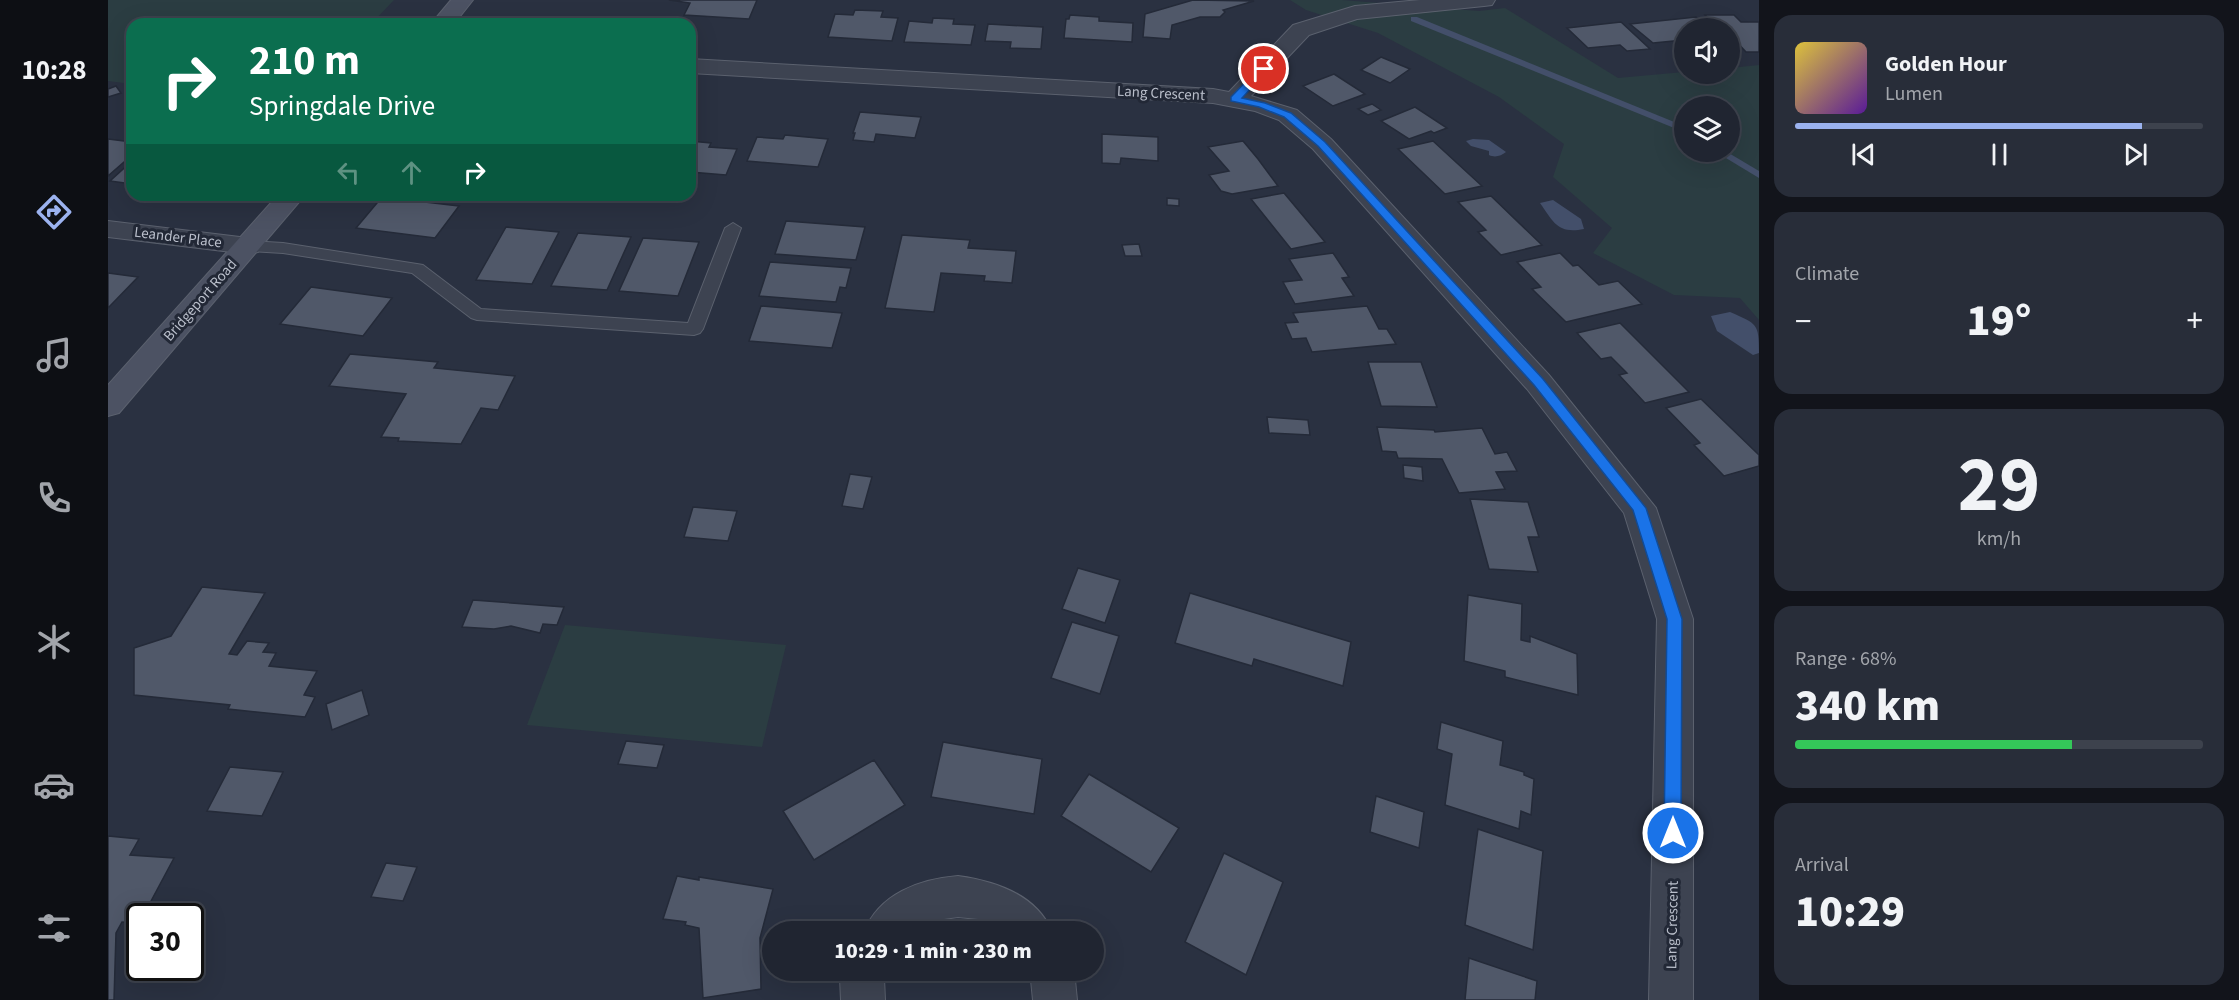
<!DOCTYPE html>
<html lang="en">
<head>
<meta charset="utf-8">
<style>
  body { margin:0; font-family:"Source Sans 3",sans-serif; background:#282d39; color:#f1f3f6; height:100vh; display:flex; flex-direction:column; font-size:22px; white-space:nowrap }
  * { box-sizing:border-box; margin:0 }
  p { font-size:20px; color:#a2a5ab }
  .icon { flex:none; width:33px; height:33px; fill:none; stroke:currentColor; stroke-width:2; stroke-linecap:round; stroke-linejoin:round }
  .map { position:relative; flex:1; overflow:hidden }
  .side { display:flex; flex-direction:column; gap:15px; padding:15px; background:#12141b; width:480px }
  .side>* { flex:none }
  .hud { position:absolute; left:18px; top:18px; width:570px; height:183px; border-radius:18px; box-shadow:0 6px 24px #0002,0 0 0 2px #3d424d; background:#0b6e4f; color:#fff; overflow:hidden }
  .fabs { position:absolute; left:1566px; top:18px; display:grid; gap:12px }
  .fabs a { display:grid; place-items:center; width:66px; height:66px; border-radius:50%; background:#202531; box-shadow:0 6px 24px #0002,0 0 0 2px #3d424d; font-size:30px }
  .speed { position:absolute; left:18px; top:903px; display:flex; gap:12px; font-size:30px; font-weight:700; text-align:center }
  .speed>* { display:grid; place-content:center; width:78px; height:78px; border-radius:50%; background:#202531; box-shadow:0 6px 24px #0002,0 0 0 2px #3d424d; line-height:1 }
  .speed .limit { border:3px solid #111; border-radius:9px; background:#fff; color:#111 }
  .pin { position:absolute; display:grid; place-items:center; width:51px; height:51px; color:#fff; margin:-26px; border:3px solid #fff; border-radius:50%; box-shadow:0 2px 6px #0007 }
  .me { position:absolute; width:66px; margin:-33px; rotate:0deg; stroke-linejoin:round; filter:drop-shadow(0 0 4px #0008) }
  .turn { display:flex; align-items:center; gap:21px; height:126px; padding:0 24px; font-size:27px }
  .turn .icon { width:78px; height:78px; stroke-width:2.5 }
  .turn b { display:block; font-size:42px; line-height:51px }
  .lanes { display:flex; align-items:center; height:57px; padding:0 24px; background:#0003; justify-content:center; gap:30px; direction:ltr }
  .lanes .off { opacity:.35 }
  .big { font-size:45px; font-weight:800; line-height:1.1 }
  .side .widget { flex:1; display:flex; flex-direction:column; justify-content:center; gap:9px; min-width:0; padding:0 21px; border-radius:18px; background:#282d39 }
  .side .dial { align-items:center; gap:0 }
  .dial b { font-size:78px; line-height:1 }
  .song { display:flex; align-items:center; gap:18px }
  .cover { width:72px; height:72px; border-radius:9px; background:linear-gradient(135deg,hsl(50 70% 55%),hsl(270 70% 35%)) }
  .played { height:6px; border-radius:3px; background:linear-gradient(90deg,#9bb2ef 85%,#3d424d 85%) }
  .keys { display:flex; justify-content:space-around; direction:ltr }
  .heat { display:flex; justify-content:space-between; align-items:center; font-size:33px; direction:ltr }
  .charge { height:9px; border-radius:4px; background:linear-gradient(90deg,#34c759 68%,#3d424d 0) }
  .trip { position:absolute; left:654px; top:921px; width:342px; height:60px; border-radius:30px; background:#202531; box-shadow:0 6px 24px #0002,0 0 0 2px #3d424d; font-weight:800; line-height:60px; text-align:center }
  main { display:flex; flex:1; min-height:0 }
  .dock { display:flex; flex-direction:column; width:108px; justify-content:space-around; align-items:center; background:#0d0f14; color:#a2a5ab }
  .dock .icon { width:42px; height:42px }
  .dock .on { color:#9bb2ef }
  .dock b { font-size:27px; color:#f1f3f6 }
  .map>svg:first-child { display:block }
  .green { fill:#2b3d42; fill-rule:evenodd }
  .water { fill:#434f6a }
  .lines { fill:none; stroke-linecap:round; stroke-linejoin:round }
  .stream { fill:#434f6a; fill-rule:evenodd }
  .building { fill:#505869; stroke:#242a38; stroke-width:1.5 }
  .service-casing { stroke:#5b616e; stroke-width:2 }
  .minor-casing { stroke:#5b616e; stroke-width:2 }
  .secondary-casing { stroke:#5b616e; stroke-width:2 }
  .service { fill:#3d4351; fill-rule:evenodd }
  .minor { fill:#3d4351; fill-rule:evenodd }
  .secondary { fill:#4c5263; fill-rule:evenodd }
  .route { fill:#1a73e8; stroke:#114b97; stroke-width:1.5 }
  .labels { text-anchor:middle; stroke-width:6; stroke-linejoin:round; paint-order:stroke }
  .street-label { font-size:15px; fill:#babfcb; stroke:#222836 }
</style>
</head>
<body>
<main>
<nav class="dock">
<b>10:28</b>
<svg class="icon on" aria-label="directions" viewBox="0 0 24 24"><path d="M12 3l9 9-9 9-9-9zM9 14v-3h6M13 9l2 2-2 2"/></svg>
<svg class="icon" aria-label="music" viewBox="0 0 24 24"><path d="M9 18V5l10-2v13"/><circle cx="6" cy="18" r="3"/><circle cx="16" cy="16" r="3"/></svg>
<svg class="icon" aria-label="phone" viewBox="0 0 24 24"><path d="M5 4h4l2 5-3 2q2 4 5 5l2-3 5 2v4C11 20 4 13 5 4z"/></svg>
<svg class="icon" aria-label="climate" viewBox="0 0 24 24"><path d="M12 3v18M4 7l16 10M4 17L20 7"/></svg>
<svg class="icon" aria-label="car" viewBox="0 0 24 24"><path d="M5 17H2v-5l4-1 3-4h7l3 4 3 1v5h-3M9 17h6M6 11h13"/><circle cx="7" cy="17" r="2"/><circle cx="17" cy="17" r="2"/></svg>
<svg class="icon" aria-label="filters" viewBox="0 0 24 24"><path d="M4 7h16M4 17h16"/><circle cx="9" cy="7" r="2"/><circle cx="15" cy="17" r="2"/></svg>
</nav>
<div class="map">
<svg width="1651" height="1000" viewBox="0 0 1651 1000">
  <rect width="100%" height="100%" fill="#2a3141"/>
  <g class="green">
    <polygon points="0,0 286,0 263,24 24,24 24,84 0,81"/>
    <path d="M1182 0H1234L1371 11 1397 8 1510 78 1576 72 1622 74V68L1651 65V320L1632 298 1566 295 1485 253 1504 228 1445 177 1456 144 1391 97 1270 33 1198 10ZM1576 106H1622V152H1576Z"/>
    <polygon points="457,625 678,645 654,747 419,725"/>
  </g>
  <g class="water">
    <path d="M1365 139 1381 140 1398 152C1393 156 1387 158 1381 155V151L1363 146 1358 141Z"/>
    <path d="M1445 200 1473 219 1476 229C1450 234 1446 223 1432 203Z"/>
    <path d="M1622 312C1649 324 1651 323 1651 353L1645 355 1609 331 1603 316Z"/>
  </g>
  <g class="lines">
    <g class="stream">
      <polygon points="1303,17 1309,17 1576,126 1576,132 1303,21"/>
      <polygon points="1608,152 1619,152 1651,171 1651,178"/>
    </g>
  </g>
  <g class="building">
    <polygon points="561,0 649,0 641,19 576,15 582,3"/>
    <polygon points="1085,0 1146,1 1115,10 1117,12 1112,17 1092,17 1064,25 1062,39 1035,37 1037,14"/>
    <polygon points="747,10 775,11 773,17 790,18 784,41 720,37 727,14 745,15"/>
    <polygon points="962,15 991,17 991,21 1025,23 1024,42 956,38 958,19 961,19"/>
    <polygon points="1597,15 1626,15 1633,22 1651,22 1651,52 1638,52 1627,40 1622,40 1622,28 1608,28"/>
    <polygon points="1588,17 1602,28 1576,28 1576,40 1545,43 1522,24"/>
    <polygon points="825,18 846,19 845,24 867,25 863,45 796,42 801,21 824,23"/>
    <polygon points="1513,22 1542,49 1519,51 1512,45 1480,48 1459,28"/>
    <polygon points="880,24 935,27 933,49 902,48 903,42 877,41"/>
    <polygon points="1273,57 1302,69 1282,83 1253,70"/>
    <polygon points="1226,74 1257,94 1225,106 1195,86"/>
    <polygon points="8,86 13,93 0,97 0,89"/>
    <polygon points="1264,104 1273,110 1260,115 1250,109"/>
    <polygon points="1307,107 1339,128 1326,133 1323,131 1301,139 1273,121"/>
    <polygon points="752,112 813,117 807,138 768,134 766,142 745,140 747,133 745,133"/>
    <polygon points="994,134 1050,137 1050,161 1013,158 1012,164 994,163"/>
    <polygon points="677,135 720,139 710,167 639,161 649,137 675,139"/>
    <polygon points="0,139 24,142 24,155 0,176"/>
    <polygon points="582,141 603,143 601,147 629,149 618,175 582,172"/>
    <polygon points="1135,141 1150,159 1170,186 1124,194 1113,191 1101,175 1121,171 1100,147"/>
    <polygon points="1325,141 1374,186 1337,194 1290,149"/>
    <polygon points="24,161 24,184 2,181"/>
    <polygon points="1176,193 1217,242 1183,249 1143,199"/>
    <polygon points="1383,196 1434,245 1393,255 1370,232 1378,230 1350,202"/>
    <polygon points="274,197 351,206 327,238 248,228"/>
    <polygon points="1059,198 1071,199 1071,206 1059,205"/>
    <polygon points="678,221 757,227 748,260 667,254"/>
    <polygon points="398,227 451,232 424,284 368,280"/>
    <polygon points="470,233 523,237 499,290 443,286"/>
    <polygon points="794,235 862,240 860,248 908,251 904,283 876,281 877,276 833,273 826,312 777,308"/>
    <polygon points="535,238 591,242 570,296 511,291"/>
    <polygon points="1031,244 1034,256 1017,256 1014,245"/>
    <polygon points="1225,253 1241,277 1234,278 1246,296 1187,304 1175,282 1194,280 1181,259"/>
    <polygon points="1452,253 1465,266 1470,265 1491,285 1510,281 1534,304 1458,322 1424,289 1433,287 1409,262"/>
    <polygon points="662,262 743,268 738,288 732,287 728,302 651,296"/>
    <polygon points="0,273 30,277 0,308"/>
    <polygon points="203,287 284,298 255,336 172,324"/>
    <polygon points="653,306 734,313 724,348 641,341"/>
    <polygon points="1259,306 1271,329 1279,329 1288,344 1204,352 1198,338 1184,339 1177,323 1190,322 1185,313"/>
    <polygon points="1512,323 1581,392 1537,403 1511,375 1519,373 1503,357 1493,359 1469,333"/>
    <polygon points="242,354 330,362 326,368 407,376 390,410 373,408 353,444 290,441 291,438 273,437 298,394 221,386"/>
    <polygon points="1260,362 1313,362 1329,407 1273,406"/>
    <polygon points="1593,399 1651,455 1651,466 1616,476 1586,445 1592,443 1558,408"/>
    <polygon points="1159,417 1200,420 1202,435 1161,433"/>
    <polygon points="1269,427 1326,430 1327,432 1374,428 1387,454 1399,452 1409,471 1388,472 1397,489 1351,493 1334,459 1290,458 1288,452 1274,451"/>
    <polygon points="1295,465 1314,467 1315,481 1296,478"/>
    <polygon points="742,474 764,477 755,509 734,506"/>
    <polygon points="1362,499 1420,502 1431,537 1420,537 1430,572 1381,569"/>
    <polygon points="585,507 629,511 620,541 576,537"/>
    <polygon points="970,568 1012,580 997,623 954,609"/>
    <polygon points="94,587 157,593 121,654 129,655 139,641 161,643 155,652 168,653 161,666 209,671 196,695 207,697 197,717 120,709 122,705 26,695 26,648 63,636"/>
    <polygon points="1082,593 1243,642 1235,686 1146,659 1144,666 1067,643"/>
    <polygon points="1360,595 1414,604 1413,640 1422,642 1422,636 1469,654 1470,695 1397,677 1397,671 1356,661"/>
    <polygon points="365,600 456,607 449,625 435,624 432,633 403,626 386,629 354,627"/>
    <polygon points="964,622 1011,636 992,694 943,678"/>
    <polygon points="254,690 261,715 224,730 218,704"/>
    <polygon points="1333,722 1395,741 1392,765 1416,772 1416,775 1426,779 1423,815 1413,811 1411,829 1337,805 1344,754 1329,749"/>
    <polygon points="518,741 556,745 549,768 510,764"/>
    <polygon points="835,742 934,759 926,814 823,797"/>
    <polygon points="766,760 797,805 706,860 675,811"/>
    <polygon points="122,767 175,772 154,816 99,811"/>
    <polygon points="981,774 1071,828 1043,872 953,816"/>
    <polygon points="1268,796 1316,812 1311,848 1262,832"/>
    <polygon points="1370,829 1435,851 1425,950 1357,925"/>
    <polygon points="0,836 31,839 22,855 66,858 35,916 32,916 31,923 14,922 8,933 6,1000 0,1000"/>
    <polygon points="1116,853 1175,882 1138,975 1077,942"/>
    <polygon points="278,863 309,867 295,901 263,897"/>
    <polygon points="569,876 591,880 591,877 665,889 652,938 653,989 595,998 591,928 577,925 578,922 555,919"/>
    <polygon points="1361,958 1429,981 1427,1000 1357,1000"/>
  </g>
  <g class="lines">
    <defs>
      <polygon id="service" points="625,223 633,228 595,329 592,333 586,335 369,320 363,318 304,273 175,253 140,251 132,246 140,241 175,243 309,264 315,265 373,309 580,323 617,228"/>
      <g id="minor">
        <polygon points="1312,0 1387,0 1384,5 1376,6 1249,19 1201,35 1143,96 1189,110 1223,139 1441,375 1548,508 1585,619 1585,1000 1541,1000 1549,619 1516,513 1419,389 1205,149 1171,120 1147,111 1105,103 582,73 582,59 1105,89 1121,92 1185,25 1247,6"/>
        <polygon points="0,221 140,238 150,240 154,246 150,252 140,254 0,237"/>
        <path d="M850 876C887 881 929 895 944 932H892L870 919 850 917 822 921 806 932H756C771 894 811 879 850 876Z"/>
        <polygon points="735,970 779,970 776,978 777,1000 733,1000 732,978"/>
        <polygon points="922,970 966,970 969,1000 925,1000"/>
      </g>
      <g id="secondary">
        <polygon points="343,0 365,0 346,24 323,24"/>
        <polygon points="170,195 197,195 11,413 0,416 0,385"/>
      </g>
    </defs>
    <use href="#service" class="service-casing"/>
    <use href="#minor" class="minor-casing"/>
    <use href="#secondary" class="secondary-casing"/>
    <use href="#service" class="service"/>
    <use href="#minor" class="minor"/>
    <use href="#secondary" class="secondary"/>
  </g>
  <polygon class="route" points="1152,67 1161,69 1134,98 1157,103 1183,113 1217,142 1435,379 1538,508 1574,619 1573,833 1571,839 1565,841 1559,839 1556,833 1559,619 1525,510 1426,385 1210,146 1176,117 1151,107 1123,101 1123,97"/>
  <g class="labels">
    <g class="street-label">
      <text transform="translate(1053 93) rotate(3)" y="5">Lang Crescent</text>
      <text transform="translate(70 237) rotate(7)" y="5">Leander Place</text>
      <text transform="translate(92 300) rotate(-49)" y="5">Bridgeport Road</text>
      <text transform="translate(1564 925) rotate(-89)" y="5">Lang Crescent</text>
    </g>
  </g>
</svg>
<div class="fabs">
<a><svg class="icon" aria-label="sound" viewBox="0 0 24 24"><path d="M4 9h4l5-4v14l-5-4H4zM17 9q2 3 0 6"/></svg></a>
<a><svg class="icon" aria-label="layers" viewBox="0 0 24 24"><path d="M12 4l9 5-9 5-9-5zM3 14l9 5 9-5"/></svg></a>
</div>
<div class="speed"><div class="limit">30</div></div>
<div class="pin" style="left:1156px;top:69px;background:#d93025"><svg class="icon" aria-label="arrive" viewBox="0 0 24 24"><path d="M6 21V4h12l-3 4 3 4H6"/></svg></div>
<svg class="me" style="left:1565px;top:833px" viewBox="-20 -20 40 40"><circle r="17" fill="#1a73e8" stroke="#fff" stroke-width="3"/><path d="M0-11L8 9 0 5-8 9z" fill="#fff"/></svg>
<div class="trip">10:29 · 1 min · 230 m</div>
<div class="hud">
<div class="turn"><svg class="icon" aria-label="right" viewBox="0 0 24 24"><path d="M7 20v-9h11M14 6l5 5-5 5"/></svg><div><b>210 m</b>Springdale Drive</div></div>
<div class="lanes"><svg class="icon off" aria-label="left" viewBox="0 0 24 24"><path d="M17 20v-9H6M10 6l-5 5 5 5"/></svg><svg class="icon off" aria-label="ahead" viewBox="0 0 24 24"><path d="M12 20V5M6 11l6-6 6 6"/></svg><svg class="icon" aria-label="right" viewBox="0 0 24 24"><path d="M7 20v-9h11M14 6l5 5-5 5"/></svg></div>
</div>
</div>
<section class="side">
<div class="widget">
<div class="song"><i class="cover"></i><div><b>Golden Hour</b><p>Lumen</p></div></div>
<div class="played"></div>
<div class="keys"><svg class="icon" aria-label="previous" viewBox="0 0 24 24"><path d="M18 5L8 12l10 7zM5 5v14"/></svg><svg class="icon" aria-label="pause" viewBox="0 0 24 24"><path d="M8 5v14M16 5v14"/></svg><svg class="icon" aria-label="next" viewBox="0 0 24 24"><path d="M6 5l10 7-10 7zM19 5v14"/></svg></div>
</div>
<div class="widget"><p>Climate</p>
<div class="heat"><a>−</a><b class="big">19°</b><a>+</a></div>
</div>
<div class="widget dial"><b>29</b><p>km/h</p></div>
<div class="widget"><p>Range · 68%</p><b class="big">340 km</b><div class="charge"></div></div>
<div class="widget"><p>Arrival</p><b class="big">10:29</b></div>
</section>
</main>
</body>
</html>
